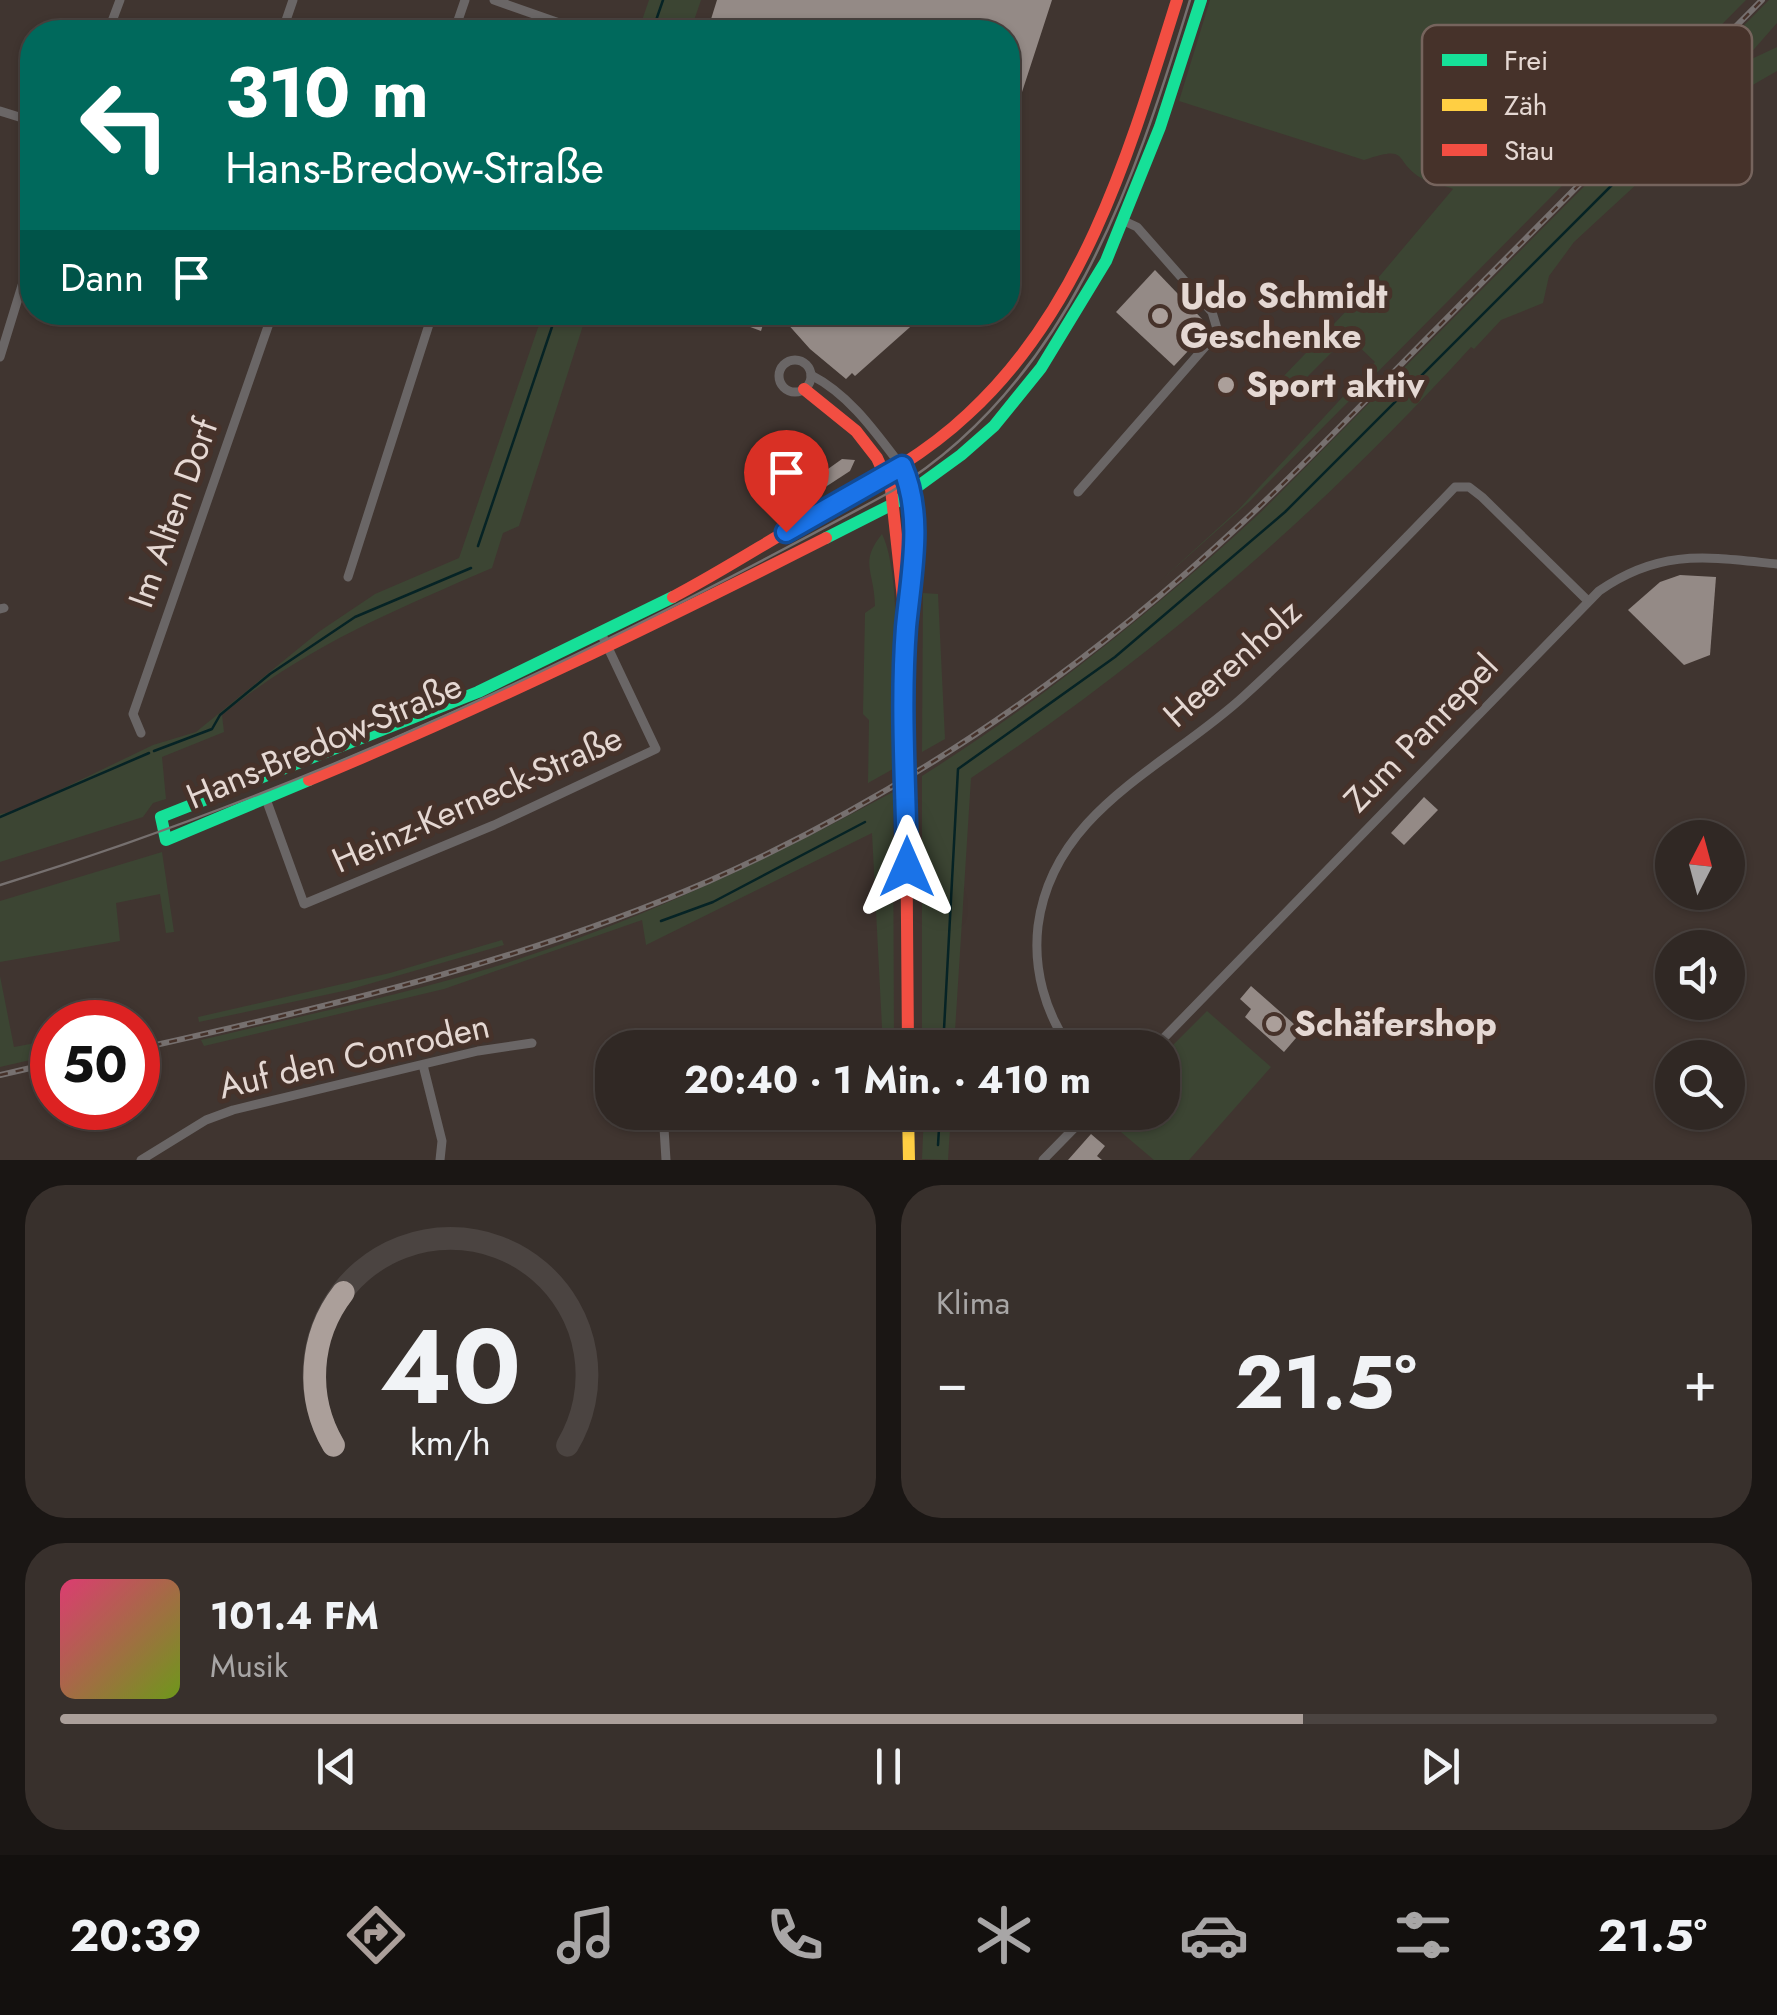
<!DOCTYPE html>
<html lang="de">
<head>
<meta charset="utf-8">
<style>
  body { margin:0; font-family:Jost,sans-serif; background:#38302c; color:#f1f3f6; height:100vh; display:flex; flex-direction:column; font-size:38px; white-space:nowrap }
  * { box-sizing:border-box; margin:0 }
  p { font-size:32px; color:#a8a6a6 }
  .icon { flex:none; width:55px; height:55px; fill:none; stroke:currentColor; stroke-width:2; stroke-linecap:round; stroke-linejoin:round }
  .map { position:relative; height:1160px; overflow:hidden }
  .side { display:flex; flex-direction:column; gap:25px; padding:25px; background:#1a1614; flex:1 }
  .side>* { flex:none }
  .top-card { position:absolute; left:20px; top:20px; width:1000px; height:305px; border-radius:40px; box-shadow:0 2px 8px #0004,0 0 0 2px #4b4441; background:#00695c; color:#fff; overflow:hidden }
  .needle { width:65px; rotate:6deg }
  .fabs { position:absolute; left:1655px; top:820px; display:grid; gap:20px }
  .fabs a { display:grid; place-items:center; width:90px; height:90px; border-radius:50%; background:#302824; box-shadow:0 2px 8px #0004,0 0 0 2px #4b4441; font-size:50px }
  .speed { position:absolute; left:30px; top:1000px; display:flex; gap:20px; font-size:50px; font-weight:700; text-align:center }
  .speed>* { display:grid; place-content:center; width:130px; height:130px; border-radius:50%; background:#302824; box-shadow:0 2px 8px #0004,0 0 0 2px #4b4441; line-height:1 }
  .speed .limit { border:15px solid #d22; background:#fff; color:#111 }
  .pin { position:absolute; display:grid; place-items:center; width:85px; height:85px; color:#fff; margin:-102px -42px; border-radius:50% 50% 50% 0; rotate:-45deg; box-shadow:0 0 10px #0007 }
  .pin .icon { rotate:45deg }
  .me { position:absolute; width:110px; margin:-55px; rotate:0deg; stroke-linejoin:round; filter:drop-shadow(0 0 8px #0008) }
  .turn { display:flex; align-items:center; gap:35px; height:210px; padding:0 40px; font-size:45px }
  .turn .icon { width:130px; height:130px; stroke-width:2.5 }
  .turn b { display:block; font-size:70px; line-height:85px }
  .then { display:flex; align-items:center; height:95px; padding:0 40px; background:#0003; gap:20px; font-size:38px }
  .big { font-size:75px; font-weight:700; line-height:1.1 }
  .side .card { flex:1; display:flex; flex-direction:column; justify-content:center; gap:15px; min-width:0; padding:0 35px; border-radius:40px; background:#38302c }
  .side .dial { align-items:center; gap:0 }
  .dial svg { height:260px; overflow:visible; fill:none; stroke:#4b4441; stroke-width:7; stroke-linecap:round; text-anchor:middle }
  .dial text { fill:#f1f3f6; stroke:none }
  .song { display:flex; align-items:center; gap:30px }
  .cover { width:120px; height:120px; border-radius:15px; background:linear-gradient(135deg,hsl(340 70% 55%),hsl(80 70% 35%)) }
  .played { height:10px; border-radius:5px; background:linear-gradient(90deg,#ab9f9a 75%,#4b4441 75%) }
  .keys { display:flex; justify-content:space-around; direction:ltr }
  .heat { display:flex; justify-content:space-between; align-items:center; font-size:55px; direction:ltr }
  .side .tiles { flex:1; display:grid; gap:25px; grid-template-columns:1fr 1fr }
  .card:last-child { grid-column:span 2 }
  .trip { position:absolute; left:595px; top:1030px; width:585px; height:100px; border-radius:40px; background:#302824; box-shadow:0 2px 8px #0004,0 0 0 2px #4b4441; font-weight:700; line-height:100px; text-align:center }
  .dock { display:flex; height:160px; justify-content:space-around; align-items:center; background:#13100e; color:#a8a6a6 }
  .dock .icon { width:70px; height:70px }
  .dock .on { color:#ab9f9a }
  .dock b { font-size:45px; color:#f1f3f6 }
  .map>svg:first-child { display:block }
  .green { fill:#3c4533 }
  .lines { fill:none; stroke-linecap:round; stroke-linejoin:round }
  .stream { stroke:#062325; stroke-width:2.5 }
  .building { fill:#948a86 }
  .street { stroke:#6a6666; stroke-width:9 }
  .fast { stroke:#16e098; stroke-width:12 }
  .slow { stroke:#ffcf43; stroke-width:12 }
  .jam { stroke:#f24e42; stroke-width:12 }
  .tram { stroke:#76706f; stroke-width:2.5 }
  .rail-casing { stroke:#76706f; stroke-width:6 }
  .rail { stroke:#46322a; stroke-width:2.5; stroke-dasharray:8; stroke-linecap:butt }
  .jam-bridge { stroke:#f24e42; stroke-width:12 }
  .route-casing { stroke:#114b97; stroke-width:25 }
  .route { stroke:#1a73e8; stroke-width:18 }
  .poi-dot { fill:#ab9f9a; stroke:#46322a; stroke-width:4 }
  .labels { text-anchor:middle; stroke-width:10; stroke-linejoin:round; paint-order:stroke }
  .poi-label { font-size:35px; font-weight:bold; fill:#e5d8d3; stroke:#46322a; text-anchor:start }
  .street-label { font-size:35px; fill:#e5d8d3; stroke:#46322a }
  .key { fill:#46322a; stroke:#76645d; stroke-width:2.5 }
  .key-label { font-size:28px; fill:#e5d8d3 }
</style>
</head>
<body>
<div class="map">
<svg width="1777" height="1160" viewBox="0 0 1777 1160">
  <rect width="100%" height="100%" fill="#403530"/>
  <g class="green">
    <polygon points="649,0 701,0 690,32 638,32"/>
    <path d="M1210 0H1746L1250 501 1158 583 1239 509 1375 362 1348 336 1291 393 1280 380 1378 278 1453 189C1444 185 1429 183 1421 178 1392 160 1411 144 1364 160L1179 101Z"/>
    <path d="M1769 0H1777V23L1741 64 1777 47V71L1730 98 1574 242 1549 276 1543 303 1501 320 1474 349 1471 347C1322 511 1155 656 971 778L954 1047H922V776C1045 698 1156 609 1262 511Z"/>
    <path d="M543 313H587L519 526 503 533 492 568C395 610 305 647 222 715L224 732 162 757 166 799 153 803 143 817 0 862V814L16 811 153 745 196 732 320 631 375 594 459 558Z"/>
    <path d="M882 534C904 578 894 714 893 769L868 783 869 720 863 714 865 613 875 606C874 569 859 563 882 534Z"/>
    <polygon points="923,593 938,594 945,739 922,752"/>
    <path d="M893 792 894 1047H883L872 833 646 945 642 920 444 989 204 1046 201 1040C300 1016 400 996 497 966 635 923 765 861 893 792Z"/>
    <polygon points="162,852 174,932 166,933 160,894 116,903 120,941 0,962 0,901"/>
    <polygon points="502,940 504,945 348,990 199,1022 198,1017 390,973"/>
    <polygon points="0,976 14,1047 52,1040 52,1055 0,1067"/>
    <polygon points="1207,1011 1271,1067 1189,1160 1154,1160 1102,1116 1106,1113 1162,1112 1163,1055"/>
    <polygon points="924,1113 951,1113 948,1160 922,1159"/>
  </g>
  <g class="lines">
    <g class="stream">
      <polyline points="652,32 663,0"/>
      <polyline points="478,546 557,312"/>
      <polyline points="154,751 212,729 220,715 270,674 355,617 471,568"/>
      <polyline points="0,817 149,753"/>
      <polyline points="661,921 713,902 865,822"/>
      <polyline points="943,1048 958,769 1115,657 1285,512 1626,171 1741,65"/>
      <polyline points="938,1145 940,1112"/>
    </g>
  </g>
  <g class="building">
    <polygon points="717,0 1052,0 1009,132 1008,32 707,32"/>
    <polygon points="1155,270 1204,321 1204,334 1174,366 1116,312"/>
    <polygon points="710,312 767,312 761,331"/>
    <polygon points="777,312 927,312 855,376 852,373 846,379 810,349"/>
    <polygon points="842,459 855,460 850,471 807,499 800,489"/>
    <polygon points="1680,575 1716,577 1710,655 1684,665 1628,610 1660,582"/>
    <polygon points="1424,797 1438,810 1404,845 1391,833"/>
    <polygon points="1251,986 1302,1031 1284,1052 1245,1017 1251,1009 1240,999"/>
    <polygon points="1091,1134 1105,1146 1097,1156 1102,1160 1068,1160"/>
  </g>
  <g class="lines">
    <g class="street">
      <polyline points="494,0 585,32"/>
      <polyline points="108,32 120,0"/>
      <polyline points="282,32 293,0"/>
      <polyline points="454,32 465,0"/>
      <polyline points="0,111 32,121"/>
      <polyline points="0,357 32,253"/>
      <circle cx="795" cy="376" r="16"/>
      <path d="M811 375C850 395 876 433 902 467"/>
      <polyline points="1078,492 1218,332 1212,312 1137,227 1124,221"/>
      <polyline points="348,577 433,312"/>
      <polyline points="0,609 4,608"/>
      <polyline points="141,733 133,714 273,312"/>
      <polyline points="266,799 304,904 494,825 656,749 601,633"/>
      <path d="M1070 1048C1045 1012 1033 969 1038 926 1053 810 1167 767 1244 696 1317 629 1387 558 1455 487H1469L1482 497 1587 600"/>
      <path d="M1154 1048 1599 591C1661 548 1707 557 1777 564"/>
      <polyline points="423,1065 442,1141 440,1160"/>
      <polyline points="663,1112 666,1160"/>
      <polyline points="141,1160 206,1120 233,1110 478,1051 532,1043"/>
      <polyline points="1043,1160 1090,1112"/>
    </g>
    <g class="fast">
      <polyline points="826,538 895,503 961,455 994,426 1041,368 1106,261 1160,127 1201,0"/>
      <polyline points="309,780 166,840 161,817 478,692 673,597"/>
    </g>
    <polyline class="slow" points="908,1112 909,1160"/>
    <g class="jam">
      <polyline points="804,389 856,431 877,458 891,489 906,626 906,751"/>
      <polyline points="902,467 913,491 909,613"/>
      <path d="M673 597C715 575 756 549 797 525 857 491 917 462 968 414 1085 307 1131 147 1177 0"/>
      <path d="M309 780C485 707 656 624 826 538"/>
      <polyline points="906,795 908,1048"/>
    </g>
    <path class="tram" d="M0 885C313 789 605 648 892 491 1067 384 1133 186 1190 0"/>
    <defs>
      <g id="rail">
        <path d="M138 1049C331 1006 526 961 709 881 906 794 1085 669 1243 522 1311 459 1374 391 1440 325 1547 217 1655 109 1762 0"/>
        <polyline points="0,1075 52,1063"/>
      </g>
    </defs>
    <use href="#rail" class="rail-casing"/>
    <use href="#rail" class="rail"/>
    <polyline class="jam-bridge" points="906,751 906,795"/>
  </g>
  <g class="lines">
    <defs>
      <path id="route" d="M786 532 902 466C924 516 911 574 906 627 900 706 906 788 907 867"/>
    </defs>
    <use href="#route" class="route-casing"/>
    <use href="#route" class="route"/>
  </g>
  <g class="poi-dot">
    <circle cx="1160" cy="316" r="10"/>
    <circle cx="1226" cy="385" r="10"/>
    <circle cx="1274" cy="1024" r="10"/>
  </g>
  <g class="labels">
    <g class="poi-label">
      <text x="1180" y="308">Udo Schmidt<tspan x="1180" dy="40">Geschenke</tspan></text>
      <text x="1246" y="397">Sport aktiv</text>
      <text x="1294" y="1036">Schäfershop</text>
    </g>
    <g class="street-label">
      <text transform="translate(173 513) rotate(-70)" y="12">Im Alten Dorf</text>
      <text transform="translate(1232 663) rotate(-42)" y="12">Heerenholz</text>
      <text transform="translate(1421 733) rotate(-46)" y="12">Zum Panrepel</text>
      <text transform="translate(324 741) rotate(-23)" y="12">Hans-Bredow-Straße</text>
      <text transform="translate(477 799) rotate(-24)" y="12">Heinz-Kerneck-Straße</text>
      <text transform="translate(354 1056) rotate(-13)" y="12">Auf den Conroden</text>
    </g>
  </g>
  <rect x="1422" y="25" width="330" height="160" rx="15" class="key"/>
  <rect x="1442" y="54" width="45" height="12" fill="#16e098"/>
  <rect x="1442" y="99" width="45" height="12" fill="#ffcf43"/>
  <rect x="1442" y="144" width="45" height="12" fill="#f24e42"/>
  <g class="key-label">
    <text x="1504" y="70">Frei</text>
    <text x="1504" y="115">Zäh</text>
    <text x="1504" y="160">Stau</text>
  </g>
</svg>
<div class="fabs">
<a><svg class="needle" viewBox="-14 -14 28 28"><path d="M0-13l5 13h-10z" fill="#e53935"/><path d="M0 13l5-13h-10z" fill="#a8a6a6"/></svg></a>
<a><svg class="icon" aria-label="sound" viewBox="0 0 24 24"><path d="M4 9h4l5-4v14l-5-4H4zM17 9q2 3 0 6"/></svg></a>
<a><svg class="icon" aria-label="search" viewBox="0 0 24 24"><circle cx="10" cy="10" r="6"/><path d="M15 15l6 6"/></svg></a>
</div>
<div class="speed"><div class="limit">50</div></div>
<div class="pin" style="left:786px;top:532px;background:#d93025"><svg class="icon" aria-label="arrive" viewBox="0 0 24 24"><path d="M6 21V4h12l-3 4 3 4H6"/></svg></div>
<svg class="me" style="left:907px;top:867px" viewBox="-20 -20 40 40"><path d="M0-17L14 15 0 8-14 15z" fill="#1a73e8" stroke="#fff" stroke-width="4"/></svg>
<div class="trip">20:40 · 1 Min. · 410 m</div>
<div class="top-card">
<div class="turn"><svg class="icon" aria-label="left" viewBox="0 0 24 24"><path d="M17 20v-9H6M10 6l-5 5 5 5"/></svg><div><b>310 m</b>Hans-Bredow-Straße</div></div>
<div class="then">Dann<svg class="icon" aria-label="arrive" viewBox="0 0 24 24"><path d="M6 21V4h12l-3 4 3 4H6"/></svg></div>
</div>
</div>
<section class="side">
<div class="tiles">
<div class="card dial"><svg viewBox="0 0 100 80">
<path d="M14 69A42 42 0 1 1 86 69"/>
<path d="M14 69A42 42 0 0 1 17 22" stroke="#ab9f9a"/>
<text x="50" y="56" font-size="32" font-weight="700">40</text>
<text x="50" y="72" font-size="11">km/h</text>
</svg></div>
<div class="card"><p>Klima</p>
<div class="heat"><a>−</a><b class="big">21.5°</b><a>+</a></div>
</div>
<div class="card">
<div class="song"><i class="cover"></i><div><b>101.4 FM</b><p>Musik</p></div></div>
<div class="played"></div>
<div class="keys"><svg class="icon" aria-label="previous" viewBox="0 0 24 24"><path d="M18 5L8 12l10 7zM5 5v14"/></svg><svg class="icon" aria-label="pause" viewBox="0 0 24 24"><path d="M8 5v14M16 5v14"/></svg><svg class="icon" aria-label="next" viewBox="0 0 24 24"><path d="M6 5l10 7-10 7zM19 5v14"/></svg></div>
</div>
</div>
</section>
<nav class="dock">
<b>20:39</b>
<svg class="icon on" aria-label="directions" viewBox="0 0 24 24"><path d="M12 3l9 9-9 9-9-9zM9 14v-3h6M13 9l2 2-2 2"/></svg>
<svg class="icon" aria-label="music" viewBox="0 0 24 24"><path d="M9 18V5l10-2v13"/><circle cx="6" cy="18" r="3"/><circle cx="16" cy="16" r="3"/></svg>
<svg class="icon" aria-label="phone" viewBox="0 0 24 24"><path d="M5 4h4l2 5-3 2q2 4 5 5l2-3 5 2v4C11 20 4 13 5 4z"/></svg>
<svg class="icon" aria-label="climate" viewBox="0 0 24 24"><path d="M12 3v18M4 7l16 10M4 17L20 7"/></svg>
<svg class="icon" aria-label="car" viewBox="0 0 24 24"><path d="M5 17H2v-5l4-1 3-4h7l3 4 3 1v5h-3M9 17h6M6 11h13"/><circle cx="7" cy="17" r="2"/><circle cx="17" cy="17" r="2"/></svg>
<svg class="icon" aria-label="filters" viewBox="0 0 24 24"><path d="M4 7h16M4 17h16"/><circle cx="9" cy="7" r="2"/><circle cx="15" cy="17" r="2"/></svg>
<b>21.5°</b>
</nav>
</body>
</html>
